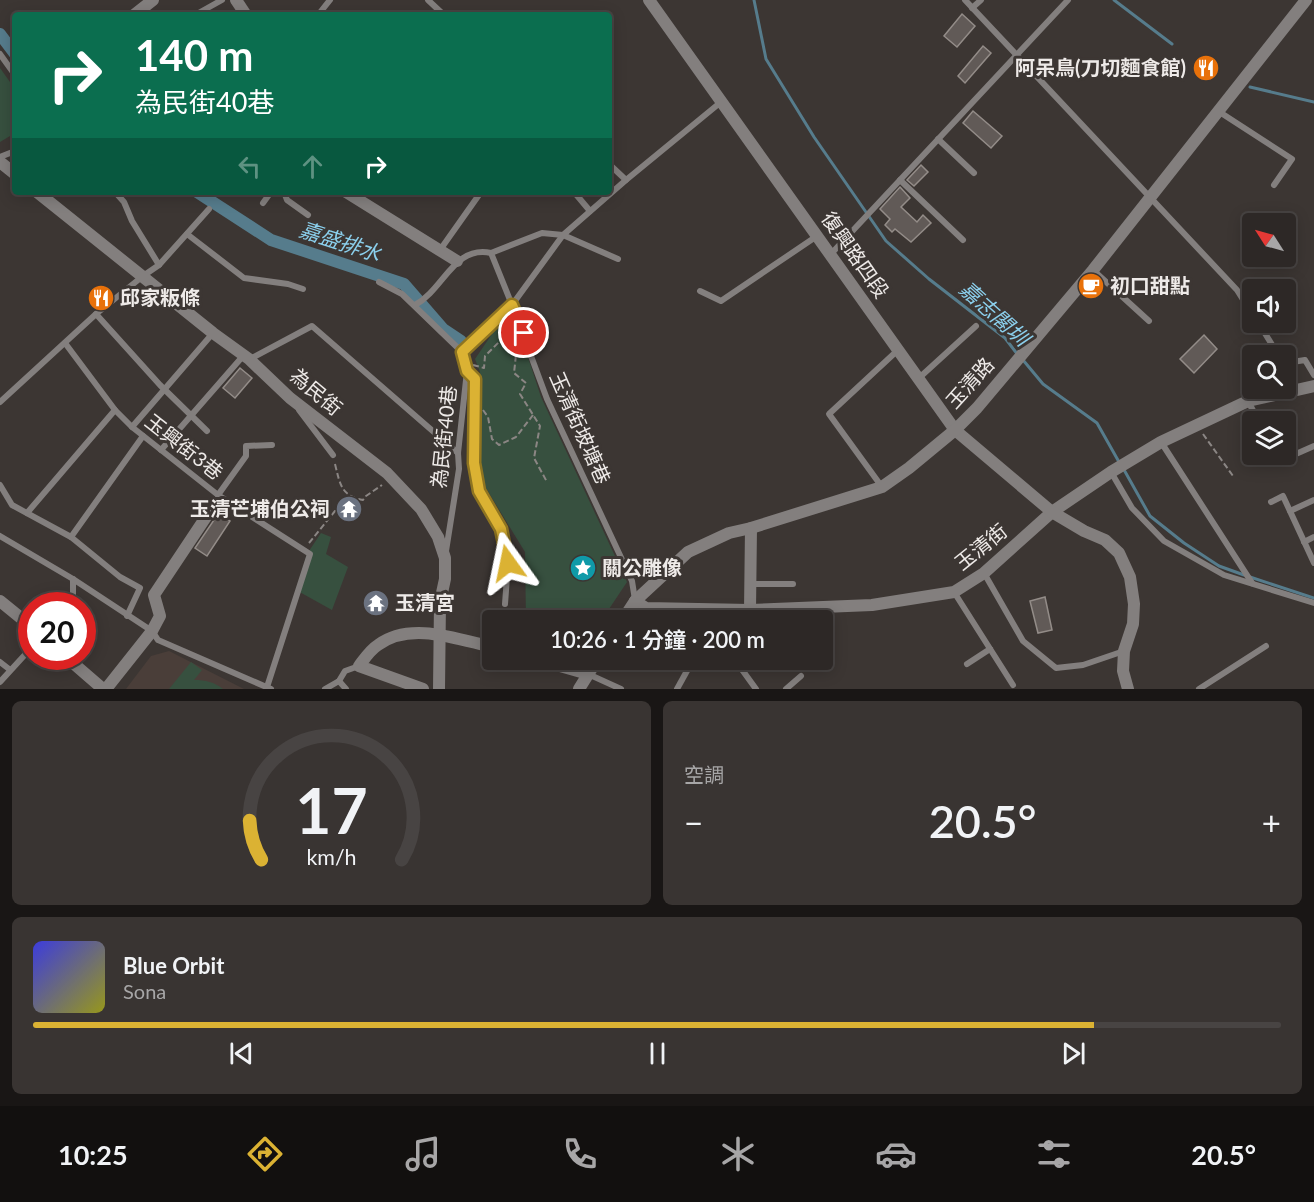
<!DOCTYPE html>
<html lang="zh-TW">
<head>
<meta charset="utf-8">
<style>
  body { margin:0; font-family:Lato,"Noto Sans TC",sans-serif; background:#393432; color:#f1f3f6; height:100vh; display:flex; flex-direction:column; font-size:22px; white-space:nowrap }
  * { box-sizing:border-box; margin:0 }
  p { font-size:20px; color:#a7a6a7 }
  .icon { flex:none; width:33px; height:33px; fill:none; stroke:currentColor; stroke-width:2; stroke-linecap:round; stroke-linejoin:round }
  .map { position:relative; height:689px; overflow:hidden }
  .sheet { display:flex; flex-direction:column; gap:12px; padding:12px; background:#191615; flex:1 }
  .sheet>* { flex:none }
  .guide { position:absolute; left:12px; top:12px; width:600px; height:183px; border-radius:6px; box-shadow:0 3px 15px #0003,0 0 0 2px #484443; background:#0b6e4f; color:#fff; overflow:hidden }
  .needle { width:39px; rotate:306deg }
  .fabs { position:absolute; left:1242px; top:213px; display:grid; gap:12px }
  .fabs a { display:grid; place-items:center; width:54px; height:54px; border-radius:6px; background:#2d2826; box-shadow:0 3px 15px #0003,0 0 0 2px #484443; font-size:30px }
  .speed { position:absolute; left:18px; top:592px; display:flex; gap:12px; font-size:30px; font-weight:700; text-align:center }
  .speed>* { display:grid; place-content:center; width:78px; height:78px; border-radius:50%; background:#2d2826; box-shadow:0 3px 15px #0003,0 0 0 2px #484443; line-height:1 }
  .speed .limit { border:9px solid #d22; background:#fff; color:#111 }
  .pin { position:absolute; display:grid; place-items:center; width:51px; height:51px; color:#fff; margin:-26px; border:3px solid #fff; border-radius:50%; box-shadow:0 2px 6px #0007 }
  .me { position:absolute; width:66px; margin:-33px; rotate:348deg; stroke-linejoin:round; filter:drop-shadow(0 0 4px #0008) }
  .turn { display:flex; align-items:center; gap:21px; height:126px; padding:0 24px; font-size:27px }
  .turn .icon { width:78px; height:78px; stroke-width:2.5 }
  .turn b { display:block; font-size:42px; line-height:51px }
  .lanes { display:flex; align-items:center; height:57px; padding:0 24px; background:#0003; justify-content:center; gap:30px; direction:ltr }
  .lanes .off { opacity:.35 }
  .big { font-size:45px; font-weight:600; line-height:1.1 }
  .sheet .widget { flex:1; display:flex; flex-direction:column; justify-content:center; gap:9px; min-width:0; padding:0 21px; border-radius:9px; background:#393432 }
  .sheet .dial { align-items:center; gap:0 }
  .dial svg { height:156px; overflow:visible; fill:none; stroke:#484443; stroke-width:7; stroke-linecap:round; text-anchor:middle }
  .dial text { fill:#f1f3f6; stroke:none }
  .song { display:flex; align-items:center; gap:18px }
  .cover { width:72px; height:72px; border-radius:9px; background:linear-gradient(135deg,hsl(240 70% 55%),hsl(60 70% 35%)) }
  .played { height:6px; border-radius:3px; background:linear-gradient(90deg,#dbb233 85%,#484443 85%) }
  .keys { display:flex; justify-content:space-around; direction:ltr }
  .heat { display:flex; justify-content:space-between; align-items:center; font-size:33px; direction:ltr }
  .sheet .tiles { flex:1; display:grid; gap:12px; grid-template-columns:1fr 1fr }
  .widget:last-child { grid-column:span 2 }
  .trip { position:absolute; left:482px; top:610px; width:351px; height:60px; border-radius:6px; background:#2d2826; box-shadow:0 3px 15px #0003,0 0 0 2px #484443; font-weight:600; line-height:60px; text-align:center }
  .dock { display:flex; height:96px; justify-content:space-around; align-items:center; background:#12100f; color:#a7a6a7 }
  .dock .icon { width:42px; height:42px }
  .dock .active { color:#dbb233 }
  .dock b { font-size:27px; color:#f1f3f6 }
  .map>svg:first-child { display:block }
  .built { fill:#4a3e39 }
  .green { fill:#37503f }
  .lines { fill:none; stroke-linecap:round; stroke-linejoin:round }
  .stream { stroke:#567c8c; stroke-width:3 }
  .canal { stroke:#567c8c; stroke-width:12 }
  .building { fill:#615a57; stroke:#938c88; stroke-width:1.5 }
  .path { stroke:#8b8684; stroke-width:2; stroke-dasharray:6 3; stroke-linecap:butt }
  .service { stroke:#837f7e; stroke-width:6 }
  .minor { stroke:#837f7e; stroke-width:12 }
  .tertiary { stroke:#837f7e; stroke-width:12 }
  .route-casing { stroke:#8e7421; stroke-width:15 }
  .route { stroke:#dbb233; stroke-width:10 }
  .labels { text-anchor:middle; stroke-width:6; stroke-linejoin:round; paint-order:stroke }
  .poi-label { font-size:20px; font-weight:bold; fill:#eeeae8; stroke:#3c3633; text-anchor:start }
  .street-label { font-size:20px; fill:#eeeae8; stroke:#3c3633 }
  .water-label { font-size:21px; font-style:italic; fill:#8bcfec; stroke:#3c3633 }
</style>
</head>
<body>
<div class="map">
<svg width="1314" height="689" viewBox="0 0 1314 689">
  <rect width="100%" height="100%" fill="#3c3633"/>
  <polygon class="built" points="169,651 244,689 126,689 151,656"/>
  <g class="green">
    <polygon points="0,68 15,89 15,133 0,142"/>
    <polygon points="510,321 516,321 541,397 627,582 601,621 526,621 525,552 481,480 480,372 475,359 494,331"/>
    <polygon points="321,533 331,537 326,554 348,567 332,610 296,590 307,554"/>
    <path d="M191 662 202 670 194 680C206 680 214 682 223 689H169Z"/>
  </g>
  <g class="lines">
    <g class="stream">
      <polyline points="754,0 766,59 814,137 886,241 929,279 1005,338 1018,355"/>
      <polyline points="1114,0 1172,44"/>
      <polyline points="1250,87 1314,102"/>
      <polyline points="1023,360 1043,384 1097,423 1119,462"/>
      <polyline points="1123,468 1150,516 1184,543 1219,566 1244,575"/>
      <polyline points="1250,577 1314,598"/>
    </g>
    <g class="canal">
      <polyline points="0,34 15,54"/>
      <polyline points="197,192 271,240 404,284 443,329 461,341"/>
    </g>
  </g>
  <g class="building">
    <polygon points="962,14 975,26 957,47 944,36"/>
    <polygon points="983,46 991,53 965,83 958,76"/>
    <polygon points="973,111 1002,136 991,148 963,123"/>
    <polygon points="921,165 928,172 914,186 907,180"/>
    <polygon points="900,187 910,198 901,207 917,222 923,215 931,223 911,242 895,229 892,232 885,225 890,219 880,209"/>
    <polygon points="1204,335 1217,349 1194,373 1180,359"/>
    <polygon points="240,368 252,378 235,398 223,388"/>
    <polygon points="218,514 230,521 207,556 195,548"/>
    <polygon points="1045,597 1052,630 1038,633 1030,601"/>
  </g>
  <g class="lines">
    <g class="path">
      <polyline points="473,365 484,368 485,356 501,340 508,340 512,346 512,352 516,355 514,373 526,383 520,394 540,426 534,458 547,482"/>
      <polyline points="483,410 488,417 492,439 499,445 516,437 533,415"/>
      <polyline points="1203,434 1233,476"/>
      <path d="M335 464C340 484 341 496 363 500L366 496 382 485"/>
      <polyline points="309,543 335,511 356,516 359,499"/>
    </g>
    <g class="service">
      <polyline points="428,0 444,15"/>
      <polyline points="965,0 1237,290 1252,314"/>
      <polyline points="972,8 981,0"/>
      <polyline points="195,15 222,0"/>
      <polyline points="318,15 330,0"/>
      <polyline points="0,54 15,75"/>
      <polyline points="1218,111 1292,159 1274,185"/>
      <polyline points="938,139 974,173"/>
      <polyline points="0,157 15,151"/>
      <polyline points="609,164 626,180"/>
      <polyline points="900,180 963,240"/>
      <polyline points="115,192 124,202 132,221 159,265"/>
      <polyline points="284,192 287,200 308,215"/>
      <polyline points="574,192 590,211"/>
      <polyline points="263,203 271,192"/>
      <polyline points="187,234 244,278 288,284 303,289"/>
      <polyline points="440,250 481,192"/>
      <polyline points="491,253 542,233 563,235 618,259"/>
      <polyline points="830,255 1068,0"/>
      <polyline points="1093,270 1149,321"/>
      <polyline points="379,282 402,294 462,352"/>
      <polyline points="700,291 721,301 817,236"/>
      <path d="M415 305C444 289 454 245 491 253L512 305 462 352 467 371 458 453 459 469 446 551"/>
      <polyline points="96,314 160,385 207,431"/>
      <polyline points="1258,322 1279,356"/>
      <polyline points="65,343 115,410 132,427 218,495 310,554 267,687"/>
      <polyline points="250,359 312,326 458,453"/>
      <polyline points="1286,363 1305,360 1314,375"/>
      <polyline points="467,371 475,379 474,463 479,491 501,529 508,563 505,604"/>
      <polyline points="919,378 976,326"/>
      <polyline points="1248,401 1259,422"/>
      <polyline points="0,402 96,314 143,276 159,265 209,209"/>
      <polyline points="299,410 333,455"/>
      <polyline points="132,427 213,333"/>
      <polyline points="1161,442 1252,583"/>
      <polyline points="161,450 243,356"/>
      <polyline points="1276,454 1280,461 1314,446"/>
      <polyline points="1111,472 1132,508 1164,541 1224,575 1314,603"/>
      <polyline points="0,485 12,505 71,537 120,577 140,588 127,616"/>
      <polyline points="882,487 829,414 898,350"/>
      <polyline points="218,495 246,456 246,446 272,445"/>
      <polyline points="1271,502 1283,496 1314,563"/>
      <polyline points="1290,511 1314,500"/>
      <polyline points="27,513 115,410"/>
      <polyline points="0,536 73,579 152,631 158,640 271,689"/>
      <polyline points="71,537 143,436"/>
      <polyline points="1304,542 1314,537"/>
      <polyline points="984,573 1023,641 1056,668 1083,665 1124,651"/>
      <polyline points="751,584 793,584"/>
      <polyline points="954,592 1013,685"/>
      <polyline points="635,600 632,581 547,399 512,305 563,235 626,180 721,102"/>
      <polyline points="65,606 73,597 73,579"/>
      <polyline points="699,610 707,621"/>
      <polyline points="735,660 756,689"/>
      <polyline points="0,662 9,669"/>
      <polyline points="967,664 990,649"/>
      <polyline points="588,674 621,689"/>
      <polyline points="339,681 346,689"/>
      <polyline points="0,682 32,647"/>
      <polyline points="325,689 339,681 345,671 359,666"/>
      <polyline points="677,689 693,660"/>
      <polyline points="786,689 801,676"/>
      <polyline points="1199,689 1266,646"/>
    </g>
    <g class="minor">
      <polyline points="236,0 246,15"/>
      <polyline points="134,15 153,0"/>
      <polyline points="0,162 15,174"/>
      <polyline points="37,192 213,333 249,359 290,398 387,473 421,509 438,537 445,558 445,579 440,602 439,689"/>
      <polyline points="346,192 457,261"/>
      <polyline points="0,601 32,627"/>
      <polyline points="635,601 646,608 750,610 872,605 954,592 984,573 1052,512 1111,472 1161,442 1248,401 1314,386"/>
      <polyline points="750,610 751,528"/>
      <polyline points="66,657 103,689"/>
      <polyline points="539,660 588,674"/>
      <polyline points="106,689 152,631 160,616 154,595 214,505"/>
      <path d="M423 689 359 666C365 658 370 650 378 645 410 621 457 639 492 647"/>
    </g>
    <g class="tertiary">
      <polyline points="649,0 955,430 1052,512 1084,531 1105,540 1119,553 1130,577 1134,604 1133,624 1124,651 1123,671 1128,689"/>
      <polyline points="622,621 635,601 688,552 729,533 751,528 882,487 909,468 955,430 977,408 1093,270 1306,0"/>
      <polyline points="579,689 597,660"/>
    </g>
  </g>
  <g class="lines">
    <defs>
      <polyline id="route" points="508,563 501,529 479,491 474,463 475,379 467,371 462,352 512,305 524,333"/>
    </defs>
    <use href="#route" class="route-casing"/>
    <use href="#route" class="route"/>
  </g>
  <defs>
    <symbol id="restaurant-disc" viewBox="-11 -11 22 22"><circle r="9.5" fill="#e8710a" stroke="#3c3633"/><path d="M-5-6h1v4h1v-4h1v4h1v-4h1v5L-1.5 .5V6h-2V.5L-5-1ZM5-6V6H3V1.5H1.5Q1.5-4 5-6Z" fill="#fff"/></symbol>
    <symbol id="cafe-disc" viewBox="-11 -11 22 22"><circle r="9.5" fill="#e8710a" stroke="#3c3633"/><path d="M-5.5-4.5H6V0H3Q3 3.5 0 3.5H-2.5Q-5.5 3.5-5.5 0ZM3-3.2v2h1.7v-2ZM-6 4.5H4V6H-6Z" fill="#fff"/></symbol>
    <symbol id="temple-disc" viewBox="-11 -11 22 22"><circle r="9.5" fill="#6b7280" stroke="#3c3633"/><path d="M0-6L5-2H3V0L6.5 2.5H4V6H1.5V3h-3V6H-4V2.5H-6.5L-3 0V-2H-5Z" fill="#fff"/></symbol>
    <symbol id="sight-disc" viewBox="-11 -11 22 22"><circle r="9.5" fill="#0f9aa8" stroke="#3c3633"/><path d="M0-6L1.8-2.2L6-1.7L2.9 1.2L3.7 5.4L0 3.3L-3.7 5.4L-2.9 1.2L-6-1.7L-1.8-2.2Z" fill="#fff"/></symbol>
  </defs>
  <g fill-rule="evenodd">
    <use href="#restaurant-disc" x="1191" y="53" width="30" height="30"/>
    <use href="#cafe-disc" x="1076" y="271" width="30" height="30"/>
    <use href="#restaurant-disc" x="86" y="283" width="30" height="30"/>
    <use href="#temple-disc" x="334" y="494" width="30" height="30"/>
    <use href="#sight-disc" x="568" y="553" width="30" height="30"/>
    <use href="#temple-disc" x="361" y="588" width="30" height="30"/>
  </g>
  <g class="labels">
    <g class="poi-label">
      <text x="1186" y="75" text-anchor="end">阿呆鳥(刀切麵食館)</text>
      <text x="1110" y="293">初口甜點</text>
      <text x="120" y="305">邱家粄條</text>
      <text x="330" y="516" text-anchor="end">玉清芒埔伯公祠</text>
      <text x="602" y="575">關公雕像</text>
      <text x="395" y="610">玉清宮</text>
    </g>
    <g class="street-label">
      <text transform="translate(855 255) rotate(55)" y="7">復興路四段</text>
      <text transform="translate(970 383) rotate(-48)" y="7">玉清路</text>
      <text transform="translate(316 392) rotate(40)" y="7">為民街</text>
      <text transform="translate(580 428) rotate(66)" y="7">玉清街坡塘巷</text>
      <text transform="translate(444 437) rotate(-84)" y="7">為民街40巷</text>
      <text transform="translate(184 447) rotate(38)" y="7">玉興街3巷</text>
      <text transform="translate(981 547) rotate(-39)" y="7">玉清街</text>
    </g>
    <g class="water-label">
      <text transform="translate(340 242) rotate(18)" y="7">嘉盛排水</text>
      <text transform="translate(994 314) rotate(42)" y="7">嘉志閣圳</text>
    </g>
  </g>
</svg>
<div class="fabs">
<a><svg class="needle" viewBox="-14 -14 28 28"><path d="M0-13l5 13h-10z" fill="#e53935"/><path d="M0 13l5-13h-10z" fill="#a7a6a7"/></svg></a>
<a><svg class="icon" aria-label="sound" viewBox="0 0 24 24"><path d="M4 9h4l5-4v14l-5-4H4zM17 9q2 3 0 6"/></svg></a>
<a><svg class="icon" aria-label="search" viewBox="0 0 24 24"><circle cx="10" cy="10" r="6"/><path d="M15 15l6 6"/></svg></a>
<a><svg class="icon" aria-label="layers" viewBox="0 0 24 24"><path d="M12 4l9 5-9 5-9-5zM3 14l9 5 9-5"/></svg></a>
</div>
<div class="speed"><div class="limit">20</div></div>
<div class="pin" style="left:524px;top:333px;background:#d93025"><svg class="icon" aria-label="arrive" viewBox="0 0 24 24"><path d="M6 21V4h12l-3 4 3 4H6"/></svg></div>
<svg class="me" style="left:508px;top:563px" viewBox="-20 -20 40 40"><path d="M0-17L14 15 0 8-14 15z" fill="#dbb233" stroke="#fff" stroke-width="4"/></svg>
<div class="trip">10:26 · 1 分鐘 · 200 m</div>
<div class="guide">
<div class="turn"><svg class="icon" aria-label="right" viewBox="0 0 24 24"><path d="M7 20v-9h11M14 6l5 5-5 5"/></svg><div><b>140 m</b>為民街40巷</div></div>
<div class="lanes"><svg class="icon off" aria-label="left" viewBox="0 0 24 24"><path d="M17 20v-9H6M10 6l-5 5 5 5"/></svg><svg class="icon off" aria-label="ahead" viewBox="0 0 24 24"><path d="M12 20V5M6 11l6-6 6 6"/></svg><svg class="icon" aria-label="right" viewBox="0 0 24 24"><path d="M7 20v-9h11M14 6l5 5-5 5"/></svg></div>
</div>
</div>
<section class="sheet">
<div class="tiles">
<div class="widget dial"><svg viewBox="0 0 100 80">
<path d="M14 69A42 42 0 1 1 86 69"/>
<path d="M14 69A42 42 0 0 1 8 49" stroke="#dbb233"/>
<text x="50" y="56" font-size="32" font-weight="700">17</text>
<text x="50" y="72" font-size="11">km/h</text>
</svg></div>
<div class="widget"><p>空調</p>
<div class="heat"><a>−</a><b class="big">20.5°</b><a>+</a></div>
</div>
<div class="widget">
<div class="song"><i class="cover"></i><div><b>Blue Orbit</b><p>Sona</p></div></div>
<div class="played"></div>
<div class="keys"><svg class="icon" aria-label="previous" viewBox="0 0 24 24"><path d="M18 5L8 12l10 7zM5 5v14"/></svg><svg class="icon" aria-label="pause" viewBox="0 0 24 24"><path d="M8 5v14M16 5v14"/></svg><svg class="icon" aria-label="next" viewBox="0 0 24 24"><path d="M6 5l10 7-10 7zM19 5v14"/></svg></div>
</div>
</div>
</section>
<nav class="dock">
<b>10:25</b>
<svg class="icon active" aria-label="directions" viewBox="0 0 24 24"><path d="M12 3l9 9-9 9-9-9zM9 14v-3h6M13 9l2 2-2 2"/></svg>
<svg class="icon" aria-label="music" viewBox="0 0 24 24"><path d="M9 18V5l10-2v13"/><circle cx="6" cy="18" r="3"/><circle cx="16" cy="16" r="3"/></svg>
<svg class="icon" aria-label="phone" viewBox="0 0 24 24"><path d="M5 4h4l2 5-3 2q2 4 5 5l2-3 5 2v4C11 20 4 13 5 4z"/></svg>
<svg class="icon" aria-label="climate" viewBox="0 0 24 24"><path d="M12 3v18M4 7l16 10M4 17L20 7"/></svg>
<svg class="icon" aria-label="car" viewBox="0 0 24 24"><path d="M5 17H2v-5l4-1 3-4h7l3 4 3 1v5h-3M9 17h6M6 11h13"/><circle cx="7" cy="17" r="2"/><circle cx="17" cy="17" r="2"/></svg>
<svg class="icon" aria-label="filters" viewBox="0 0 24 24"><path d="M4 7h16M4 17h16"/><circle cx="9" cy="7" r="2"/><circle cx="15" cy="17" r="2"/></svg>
<b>20.5°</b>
</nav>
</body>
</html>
